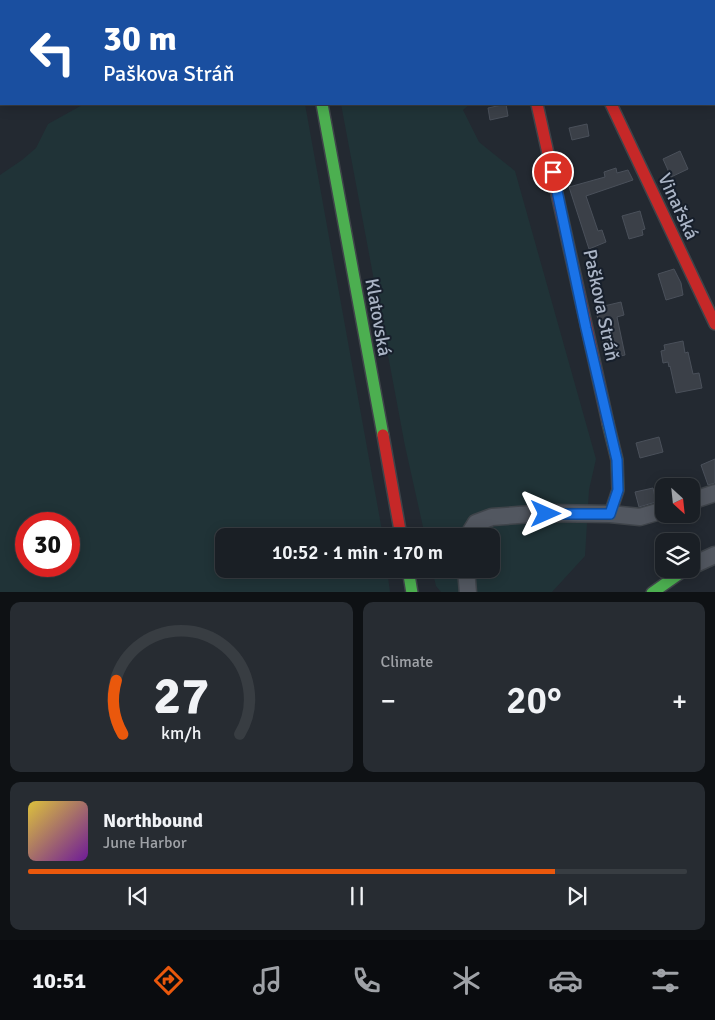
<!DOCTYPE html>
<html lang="en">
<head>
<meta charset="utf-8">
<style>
  body { margin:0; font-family:Signika,sans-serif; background:#272c32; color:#f1f3f6; height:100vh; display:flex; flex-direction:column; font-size:19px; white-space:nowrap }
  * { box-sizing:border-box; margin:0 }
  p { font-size:16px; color:#9fa2a7 }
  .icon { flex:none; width:28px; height:28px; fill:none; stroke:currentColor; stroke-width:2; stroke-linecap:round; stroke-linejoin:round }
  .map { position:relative; height:592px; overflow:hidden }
  .side { display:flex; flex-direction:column; gap:10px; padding:10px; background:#0e1114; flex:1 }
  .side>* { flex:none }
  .hud { position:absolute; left:0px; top:0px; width:715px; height:105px; box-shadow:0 2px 12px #0003,0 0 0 1px #383d42; background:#1a4fa0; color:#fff; overflow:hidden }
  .needle { width:32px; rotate:153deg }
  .fabs { position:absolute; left:655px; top:478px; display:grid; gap:10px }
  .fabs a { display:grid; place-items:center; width:45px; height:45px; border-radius:10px; background:#1a1f25; box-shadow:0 2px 12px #0003,0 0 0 1px #383d42; font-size:25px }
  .speed { position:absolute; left:15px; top:512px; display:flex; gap:10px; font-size:25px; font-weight:700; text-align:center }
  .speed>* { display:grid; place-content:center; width:65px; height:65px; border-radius:50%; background:#1a1f25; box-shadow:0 2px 12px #0003,0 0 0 1px #383d42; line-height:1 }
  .speed .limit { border:8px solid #d22; background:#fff; color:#111 }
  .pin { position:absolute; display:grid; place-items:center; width:42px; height:42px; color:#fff; margin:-21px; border:2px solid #fff; border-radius:50%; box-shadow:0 1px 5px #0007 }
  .me { position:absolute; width:55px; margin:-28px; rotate:90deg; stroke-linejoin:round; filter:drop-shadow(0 0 4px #0008) }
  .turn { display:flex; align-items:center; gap:18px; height:105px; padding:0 20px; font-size:22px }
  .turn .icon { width:65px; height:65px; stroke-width:2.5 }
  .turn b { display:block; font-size:35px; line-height:42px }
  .big { font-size:38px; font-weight:600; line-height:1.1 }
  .side .widget { flex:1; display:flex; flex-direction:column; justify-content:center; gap:8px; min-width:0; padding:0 18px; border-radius:10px; background:#272c32 }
  .side .dial { align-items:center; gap:0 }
  .dial svg { height:130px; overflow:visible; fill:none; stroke:#383d42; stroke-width:7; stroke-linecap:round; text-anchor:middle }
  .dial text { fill:#f1f3f6; stroke:none }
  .song { display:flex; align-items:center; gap:15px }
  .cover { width:60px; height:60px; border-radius:8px; background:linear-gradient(135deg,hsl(50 70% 55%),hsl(280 70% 35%)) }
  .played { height:5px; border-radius:2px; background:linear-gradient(90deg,#ea580c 80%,#383d42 80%) }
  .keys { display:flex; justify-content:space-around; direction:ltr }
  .heat { display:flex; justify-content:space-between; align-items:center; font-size:28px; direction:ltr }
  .side .tiles { flex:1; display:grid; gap:10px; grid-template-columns:1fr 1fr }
  .widget:last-child { grid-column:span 2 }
  .trip { position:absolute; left:215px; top:528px; width:285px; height:50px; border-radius:10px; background:#1a1f25; box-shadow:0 2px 12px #0003,0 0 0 1px #383d42; font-weight:600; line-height:50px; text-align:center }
  .dock { display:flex; height:80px; justify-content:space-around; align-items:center; background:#0a0c0f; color:#9fa2a7 }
  .dock .icon { width:35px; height:35px }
  .dock .current { color:#ea580c }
  .dock b { font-size:22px; color:#f1f3f6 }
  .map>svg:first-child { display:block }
  .green { fill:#203337; fill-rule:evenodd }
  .building { fill:#3b4048; stroke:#4a505a }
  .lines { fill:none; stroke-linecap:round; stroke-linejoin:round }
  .street-casing { stroke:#3f444a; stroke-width:19 }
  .fast-casing { stroke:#3f444a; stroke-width:14 }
  .jam-casing { stroke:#3f444a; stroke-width:14 }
  .street { stroke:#525760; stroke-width:16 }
  .fast { stroke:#4caf50; stroke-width:11 }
  .jam { stroke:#c62828; stroke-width:11 }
  .route-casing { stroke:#114b97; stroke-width:12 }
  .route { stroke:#1a73e8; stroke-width:9 }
  .labels { text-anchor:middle; stroke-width:4; stroke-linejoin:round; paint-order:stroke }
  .street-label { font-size:19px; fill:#aab4c5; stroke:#171f2b }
</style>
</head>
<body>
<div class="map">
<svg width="715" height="593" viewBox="0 0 715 593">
  <rect width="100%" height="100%" fill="#232931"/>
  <g class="green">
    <polygon points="579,0 715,0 715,104 714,1"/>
    <path d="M84 104H305L383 536H224V569H387L390 592H0V175L22 160 36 148 48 124ZM26 524H69V566H26Z"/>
    <polygon points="341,104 470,104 463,110 479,142 515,171 596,459 589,490 585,556 552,592 441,592 436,586 432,569 491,569 491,536 425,536 405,446"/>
  </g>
  <g class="building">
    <polygon points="506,104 508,116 490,120 488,108"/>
    <polygon points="587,124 589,136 572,140 569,128"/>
    <polygon points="680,151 688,169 671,177 663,159"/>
    <polygon points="616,168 617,173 628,170 633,180 586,196 598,231 602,230 606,242 589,249 569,187 605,177 604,172"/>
    <polygon points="640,211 645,229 642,230 643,235 629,239 622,216"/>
    <polygon points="674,269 681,283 683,295 666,300 658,274"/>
    <polygon points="621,302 624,315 617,317 625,355 607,359 597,315 606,313 604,306"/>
    <polygon points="683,341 685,353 688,352 693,374 699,373 702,388 676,393 670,366 669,367 668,362 663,363 661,351 665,350 664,345"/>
    <polygon points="659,437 663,452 640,458 636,443"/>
    <polygon points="715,459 715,483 708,485 701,465"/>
    <polygon points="653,488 656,502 639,507 635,492"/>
  </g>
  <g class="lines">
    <defs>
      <g id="street">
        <polyline points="511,0 512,1"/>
        <polyline points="691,501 715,493"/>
        <polyline points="468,536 476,523 492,517 546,513 610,514 640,517 664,510"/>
        <polyline points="691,566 715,555"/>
        <polyline points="466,569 468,593"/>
      </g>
      <g id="fast">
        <polyline points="302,0 302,1"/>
        <polyline points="322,104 383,435"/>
        <polyline points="608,423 617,460 618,490 610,514"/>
        <polyline points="408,569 412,593"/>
        <polyline points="652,593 686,569"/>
      </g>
      <g id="jam">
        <polyline points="537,104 608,423"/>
        <polyline points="611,104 715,324"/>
        <polyline points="383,435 401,536"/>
      </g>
    </defs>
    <use href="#street" class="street-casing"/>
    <use href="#fast" class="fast-casing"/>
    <use href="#jam" class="jam-casing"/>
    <use href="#street" class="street"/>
    <use href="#fast" class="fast"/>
    <use href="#jam" class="jam"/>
  </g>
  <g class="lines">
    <defs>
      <polyline id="route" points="546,514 610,514 618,490 617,460 586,328 553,172"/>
    </defs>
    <use href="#route" class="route-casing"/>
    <use href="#route" class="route"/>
  </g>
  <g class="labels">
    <g class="street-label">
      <text transform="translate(679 206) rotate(65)" y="7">Vinařská</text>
      <text transform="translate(602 305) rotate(78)" y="7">Paškova Stráň</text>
      <text transform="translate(379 317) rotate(80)" y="7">Klatovská</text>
    </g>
  </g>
</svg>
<div class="fabs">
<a><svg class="needle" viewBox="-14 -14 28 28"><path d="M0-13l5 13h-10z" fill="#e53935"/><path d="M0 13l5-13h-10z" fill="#9fa2a7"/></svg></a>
<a><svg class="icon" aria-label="layers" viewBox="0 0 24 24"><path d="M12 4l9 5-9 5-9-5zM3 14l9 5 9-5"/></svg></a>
</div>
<div class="speed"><div class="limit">30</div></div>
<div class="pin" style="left:553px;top:172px;background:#d93025"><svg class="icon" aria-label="arrive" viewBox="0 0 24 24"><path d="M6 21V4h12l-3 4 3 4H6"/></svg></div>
<svg class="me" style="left:546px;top:514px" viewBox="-20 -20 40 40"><path d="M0-17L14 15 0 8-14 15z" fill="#1a73e8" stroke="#fff" stroke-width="4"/></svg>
<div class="trip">10:52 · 1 min · 170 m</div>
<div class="hud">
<div class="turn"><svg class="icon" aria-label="left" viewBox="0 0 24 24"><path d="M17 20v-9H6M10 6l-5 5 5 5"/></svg><div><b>30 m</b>Paškova Stráň</div></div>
</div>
</div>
<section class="side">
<div class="tiles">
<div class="widget dial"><svg viewBox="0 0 100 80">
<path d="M14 69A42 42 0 1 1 86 69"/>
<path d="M14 69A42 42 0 0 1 10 36" stroke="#ea580c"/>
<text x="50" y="56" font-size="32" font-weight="700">27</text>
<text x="50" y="72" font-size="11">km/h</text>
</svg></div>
<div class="widget"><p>Climate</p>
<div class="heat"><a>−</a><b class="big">20°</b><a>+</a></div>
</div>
<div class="widget">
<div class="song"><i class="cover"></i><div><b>Northbound</b><p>June Harbor</p></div></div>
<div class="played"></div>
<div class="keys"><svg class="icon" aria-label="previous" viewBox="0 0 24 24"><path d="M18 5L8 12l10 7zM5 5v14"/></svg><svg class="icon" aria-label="pause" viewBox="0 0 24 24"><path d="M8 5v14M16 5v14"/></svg><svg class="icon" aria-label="next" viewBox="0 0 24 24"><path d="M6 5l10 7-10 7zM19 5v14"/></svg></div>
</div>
</div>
</section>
<nav class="dock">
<b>10:51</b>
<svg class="icon current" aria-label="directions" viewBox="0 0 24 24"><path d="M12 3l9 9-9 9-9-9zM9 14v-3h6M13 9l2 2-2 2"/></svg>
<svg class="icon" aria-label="music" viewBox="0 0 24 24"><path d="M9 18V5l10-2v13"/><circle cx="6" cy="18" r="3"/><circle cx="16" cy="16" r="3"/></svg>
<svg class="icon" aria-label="phone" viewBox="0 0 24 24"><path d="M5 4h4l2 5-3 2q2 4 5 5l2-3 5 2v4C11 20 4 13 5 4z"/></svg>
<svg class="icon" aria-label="climate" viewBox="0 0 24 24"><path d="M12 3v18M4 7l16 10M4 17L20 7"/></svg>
<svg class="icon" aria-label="car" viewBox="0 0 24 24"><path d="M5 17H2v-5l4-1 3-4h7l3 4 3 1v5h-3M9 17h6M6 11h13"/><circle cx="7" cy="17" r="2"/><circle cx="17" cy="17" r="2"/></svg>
<svg class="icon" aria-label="filters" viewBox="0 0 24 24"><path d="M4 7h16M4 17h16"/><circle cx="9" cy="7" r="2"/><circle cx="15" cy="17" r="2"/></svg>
</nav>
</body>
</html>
